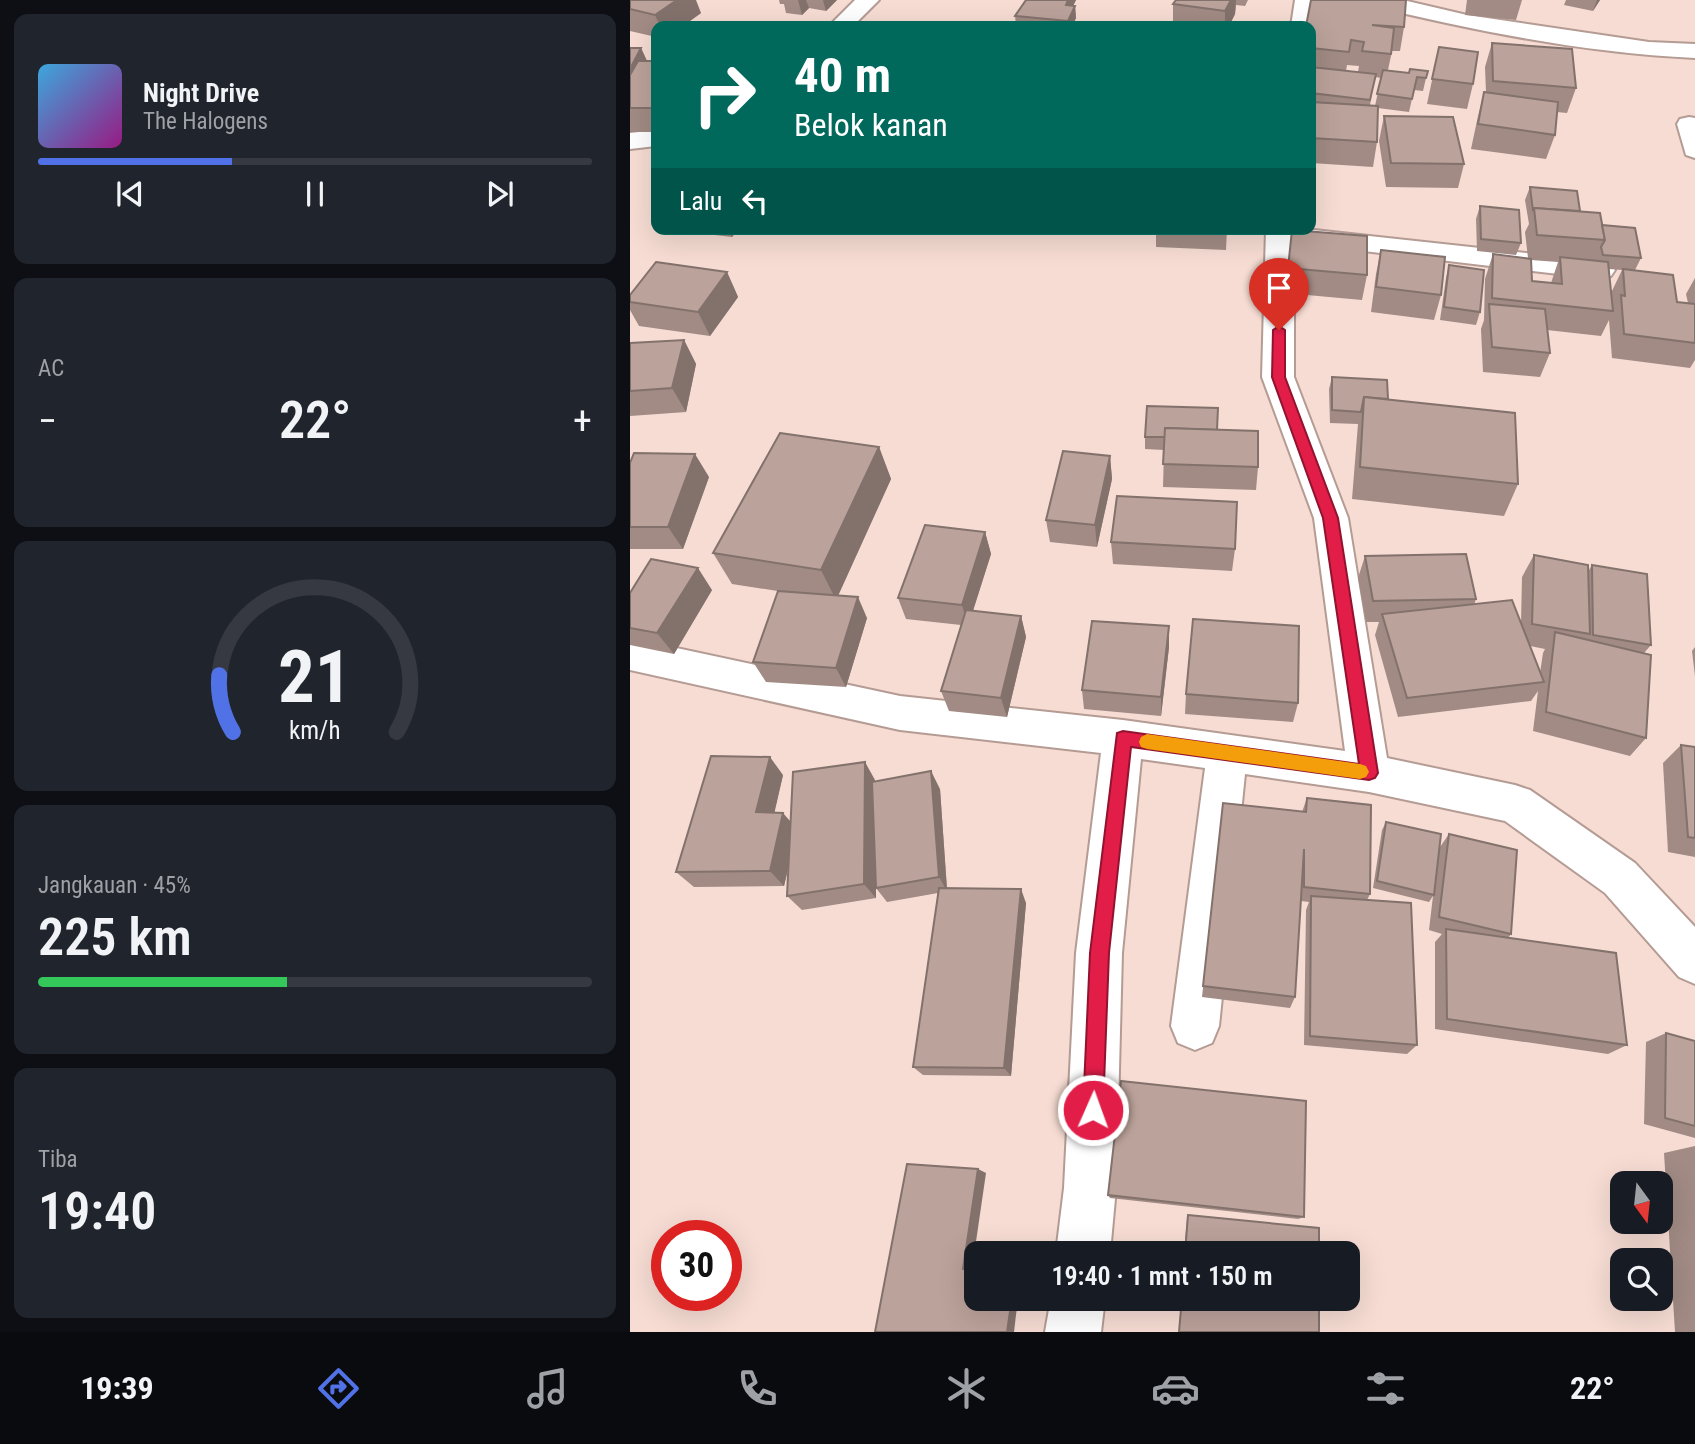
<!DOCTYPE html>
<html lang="id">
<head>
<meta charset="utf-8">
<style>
  body { margin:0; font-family:"Roboto Condensed",sans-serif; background:#20242c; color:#f1f3f6; height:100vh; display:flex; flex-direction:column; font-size:26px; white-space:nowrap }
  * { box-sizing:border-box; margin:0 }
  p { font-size:23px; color:#9ea1a6 }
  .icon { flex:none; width:38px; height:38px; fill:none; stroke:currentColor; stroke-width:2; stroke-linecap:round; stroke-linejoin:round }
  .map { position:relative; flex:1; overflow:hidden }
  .side { display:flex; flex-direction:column; gap:14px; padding:14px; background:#0d0f14; width:630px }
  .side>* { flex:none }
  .top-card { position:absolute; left:21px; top:21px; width:665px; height:214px; border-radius:14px; box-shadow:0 7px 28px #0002; background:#00695c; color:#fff; overflow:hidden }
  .needle { width:46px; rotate:165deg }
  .tools { position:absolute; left:980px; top:1171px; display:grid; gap:14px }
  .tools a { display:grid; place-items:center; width:63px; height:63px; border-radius:14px; background:#171b24; box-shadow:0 7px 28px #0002; font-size:35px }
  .speed { position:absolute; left:21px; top:1220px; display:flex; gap:14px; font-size:35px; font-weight:700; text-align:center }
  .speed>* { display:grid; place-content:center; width:91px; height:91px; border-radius:50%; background:#171b24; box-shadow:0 7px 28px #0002; line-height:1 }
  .speed .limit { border:10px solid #d22; background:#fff; color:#111 }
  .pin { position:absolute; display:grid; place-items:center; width:60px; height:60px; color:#fff; margin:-72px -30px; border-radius:50% 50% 50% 0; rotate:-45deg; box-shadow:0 0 7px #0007 }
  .pin .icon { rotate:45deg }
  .me { position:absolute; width:77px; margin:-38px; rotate:2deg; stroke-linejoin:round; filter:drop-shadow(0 0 5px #0008) }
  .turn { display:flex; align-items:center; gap:24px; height:147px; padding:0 28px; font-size:32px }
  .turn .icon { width:91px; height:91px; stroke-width:2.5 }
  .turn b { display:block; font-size:49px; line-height:60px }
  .then { display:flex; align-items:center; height:66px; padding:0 28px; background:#0003; gap:14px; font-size:26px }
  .big { font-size:52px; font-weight:600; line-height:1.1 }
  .side .widget { flex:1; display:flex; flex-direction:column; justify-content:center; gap:10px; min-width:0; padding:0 24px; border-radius:14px; background:#20242c }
  .side .dial { align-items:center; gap:0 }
  .dial svg { height:182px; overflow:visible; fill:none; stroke:#363941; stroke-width:7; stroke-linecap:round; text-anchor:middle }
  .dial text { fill:#f1f3f6; stroke:none }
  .song { display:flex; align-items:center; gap:21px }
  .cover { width:84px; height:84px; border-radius:10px; background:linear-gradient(135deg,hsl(200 70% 55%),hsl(310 70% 35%)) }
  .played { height:7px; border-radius:4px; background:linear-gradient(90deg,#5072e6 35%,#363941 35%) }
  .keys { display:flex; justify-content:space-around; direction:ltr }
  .heat { display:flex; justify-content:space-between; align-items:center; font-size:38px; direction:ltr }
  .charge { height:10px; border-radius:5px; background:linear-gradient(90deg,#34c759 45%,#363941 0) }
  .trip { position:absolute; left:334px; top:1241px; width:396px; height:70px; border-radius:14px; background:#171b24; box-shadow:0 7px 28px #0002; font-weight:600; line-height:70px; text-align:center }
  .tab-bar { display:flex; height:112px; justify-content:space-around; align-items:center; background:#090b0e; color:#9ea1a6 }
  .tab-bar .icon { width:49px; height:49px }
  .tab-bar .current { color:#5072e6 }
  .tab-bar b { font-size:32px; color:#f1f3f6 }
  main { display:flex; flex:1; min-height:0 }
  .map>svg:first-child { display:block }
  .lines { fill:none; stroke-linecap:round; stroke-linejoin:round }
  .minor-casing { stroke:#b49b93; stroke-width:4 }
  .minor { fill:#fff; fill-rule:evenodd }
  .wall { fill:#a18b84; fill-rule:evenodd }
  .shaded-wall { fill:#83716c }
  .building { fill:#bba29a; stroke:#83716c; stroke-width:2 }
  .route { fill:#e11d48; stroke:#92132f; stroke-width:2 }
  .slow { fill:#f59e0b }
</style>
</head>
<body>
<main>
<section class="side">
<div class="widget">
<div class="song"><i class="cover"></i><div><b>Night Drive</b><p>The Halogens</p></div></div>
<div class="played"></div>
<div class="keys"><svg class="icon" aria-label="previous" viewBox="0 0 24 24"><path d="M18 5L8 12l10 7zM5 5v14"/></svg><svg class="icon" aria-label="pause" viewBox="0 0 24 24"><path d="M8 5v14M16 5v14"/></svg><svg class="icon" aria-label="next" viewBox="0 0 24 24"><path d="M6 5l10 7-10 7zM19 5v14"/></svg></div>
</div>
<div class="widget"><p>AC</p>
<div class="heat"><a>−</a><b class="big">22°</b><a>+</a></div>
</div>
<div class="widget dial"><svg viewBox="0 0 100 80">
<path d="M14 69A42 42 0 1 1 86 69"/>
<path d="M14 69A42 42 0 0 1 8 44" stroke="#5072e6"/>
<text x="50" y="56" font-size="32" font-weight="700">21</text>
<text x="50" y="72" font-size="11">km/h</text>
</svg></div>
<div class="widget"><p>Jangkauan · 45%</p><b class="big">225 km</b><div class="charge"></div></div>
<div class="widget"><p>Tiba</p><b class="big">19:40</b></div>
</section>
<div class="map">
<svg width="1065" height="1332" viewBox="0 0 1065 1332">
  <rect width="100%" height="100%" fill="#f6dcd3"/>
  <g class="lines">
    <defs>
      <g id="minor">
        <polygon points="225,0 249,0 223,26 199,26"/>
        <polygon points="665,0 687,0 681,30 681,26 661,26"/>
        <path d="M735 0H773L837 15 1019 42 1065 44V58C955 53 845 31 738 5Z"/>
        <polygon points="1059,117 1065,118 1065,158 1056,155 1047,124 1050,119"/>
        <polygon points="26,130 26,146 0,149 0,133"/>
        <polygon points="636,229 664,229 664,377 718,518 757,758 885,785 900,790 1005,863 1065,927 1065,984 1049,977 975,893 875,821 739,792 615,774 589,1026 582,1043 565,1050 548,1043 541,1026 575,768 511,759 492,953 486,1188 480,1253 426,1253 434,1188 446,953 471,753 270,730 0,670 0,638 270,696 493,720 715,751 684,518 632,377"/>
        <polygon points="684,230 971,261 981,264 985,270 981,276 971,279 674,244 670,238 674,232"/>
        <polygon points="421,1298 475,1298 471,1332 415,1332"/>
      </g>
    </defs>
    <use href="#minor" class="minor-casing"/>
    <use href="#minor" class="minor"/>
  </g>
  <g class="wall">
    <polygon points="0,0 71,13 53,26 26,26 26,37 0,31"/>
    <polygon points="149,0 207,0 196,11 179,8 172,15 156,13 154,4 150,4"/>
    <polygon points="396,0 446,0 443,6 445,6 446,18 442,26 386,26 385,16"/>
    <polygon points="546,0 618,0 615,6 606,5 605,14 599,26 543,26 543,4"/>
    <path d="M681 0 774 27 770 51H762L758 70 796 78 793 91 784 90 779 112 748 108 747 142 743 167 681 163ZM717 65 729 66 728 72 716 71ZM745 77 751 78 745 106 740 105Z"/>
    <polygon points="837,0 892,0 886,20 835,15"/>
    <polygon points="936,0 970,0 963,11 934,5"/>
    <polygon points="862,43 946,88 937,113 927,112 925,135 916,159 841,149 848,116 854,92 856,92 855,67"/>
    <polygon points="809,47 843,84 837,109 797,104"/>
    <polygon points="0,48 11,48 17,61 26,61 26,132 0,132"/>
    <polygon points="754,116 834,164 828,188 756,187 749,141"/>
    <path d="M900 187 950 211 972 225 1011 258 1005 270 1047 302 1058 303 1056 294 1065 278V360L1060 368 982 358 979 320 971 336 917 330 920 353 910 377 853 372 851 329 854 320 855 279 863 254 898 258 895 232 899 224 895 200ZM901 260 928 262 921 283 902 281ZM979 269 992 270 981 293Z"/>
    <polygon points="850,206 891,243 886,255 847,251 846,219"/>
    <polygon points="56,229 108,229 102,237 58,232"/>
    <polygon points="204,229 237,229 234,233"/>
    <polygon points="526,229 597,229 596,250 526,247"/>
    <polygon points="662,230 737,275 732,300 655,293"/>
    <polygon points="751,250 811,295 804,320 741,312 746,274"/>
    <polygon points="819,265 850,312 846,325 810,320 816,278"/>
    <polygon points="97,272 108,297 80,336 9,326 0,310 0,295"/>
    <polygon points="54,340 66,364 56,412 0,416 0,343"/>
    <polygon points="702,377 758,399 888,484 874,516 722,499 728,424 700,423 699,389"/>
    <polygon points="587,430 628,467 626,490 533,487 534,450 515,449 515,437"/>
    <polygon points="249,447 261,479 208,596 237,618 216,687 136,682 123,662 154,592 102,584 83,553"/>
    <polygon points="480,456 482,479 467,547 420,542 416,520"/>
    <polygon points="0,463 79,477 53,549 0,549"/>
    <polygon points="355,532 361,554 343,611 391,616 396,637 377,717 319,711 311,691 331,625 276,619 268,598"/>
    <polygon points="481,542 605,549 602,571 483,564"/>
    <path d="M904 555 959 570 962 565 1021 645 1014 653 1016 738 1000 756 903 731 908 691 901 701 768 717 745 635 749 622H736L728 578 735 556 846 599 844 605 891 623 892 577ZM900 646 915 649 913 653 910 673Z"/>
    <polygon points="82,590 44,654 0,645 0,593"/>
    <polygon points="539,647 531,716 454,709 452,690"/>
    <polygon points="1065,647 1065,676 1062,651"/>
    <polygon points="556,694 668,703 663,722 555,714"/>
    <polygon points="1051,745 1065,747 1065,857 1038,852 1033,763"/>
    <polygon points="153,775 144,812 161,822 245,780 245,781 310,789 317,888 396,903 381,1076 293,1075 283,1067 308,893 257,902 246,888 246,878 246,898 172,910 157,896 159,865 154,886 64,887 46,872"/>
    <polygon points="677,798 740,894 737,900 787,1045 777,1054 674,1045 676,910 679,902 671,901 665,997 660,1008 572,997 593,803 672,812"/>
    <polygon points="756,822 810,847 819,834 881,934 878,938 997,1045 978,1054 805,1029 805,942 812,934 799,930 803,896 799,902 743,888 752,830"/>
    <polygon points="1036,1033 1065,1041 1065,1138 1014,1124 1016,1042"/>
    <polygon points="1065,1146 1065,1332 1045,1332 1034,1153"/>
    <polygon points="478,1195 674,1217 668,1219 480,1198"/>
    <polygon points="558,1215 689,1253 554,1253 557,1218"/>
  </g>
  <g class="shaded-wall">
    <polygon points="47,0 66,0 71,13 53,26 30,26 25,15"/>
    <polygon points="168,0 176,0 179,8 172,15"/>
    <polygon points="193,0 207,0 196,11"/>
    <polygon points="438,0 446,0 437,18 436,5"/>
    <polygon points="601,0 606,0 605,14 599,26 595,26 595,11"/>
    <polygon points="967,0 970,0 963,11"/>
    <polygon points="445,6 446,18 442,26 438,26 438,21"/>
    <polygon points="11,48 22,72 0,90 0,69"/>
    <polygon points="99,229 108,229 102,237"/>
    <polygon points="97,272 108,297 80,336 68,312"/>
    <polygon points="54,340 66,364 56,412 42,388"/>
    <polygon points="249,447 261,479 206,600 191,570"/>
    <polygon points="65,454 79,477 53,549 38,527"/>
    <polygon points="480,456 482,479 467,547 465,525"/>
    <polygon points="355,532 361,554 338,626 332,605"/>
    <polygon points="68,568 82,590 44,654 27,633"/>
    <polygon points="228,597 237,618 216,687 206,668"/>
    <polygon points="391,616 396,637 377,717 371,698"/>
    <polygon points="539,626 539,647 531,716 531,697"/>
    <polygon points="140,757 153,775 141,828 126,812"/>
    <polygon points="235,762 245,780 246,898 234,884"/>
    <polygon points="301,771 310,789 317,891 309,877"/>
    <polygon points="153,813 167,829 154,886 140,871"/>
    <polygon points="391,889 396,903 381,1076 374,1068"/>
    <polygon points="348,1169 356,1173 342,1269 333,1269"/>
    <polygon points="382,1298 388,1298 384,1332 377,1332"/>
  </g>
  <g class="building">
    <polygon points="0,0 47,0 25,15 0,9"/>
    <polygon points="396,0 438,0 436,5 445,6 438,21 385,16"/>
    <polygon points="546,0 601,0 595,11 543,4"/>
    <polygon points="681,0 776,0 774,27 742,25 764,28 761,54 732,51 734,42 721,40 719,52 681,48 681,26 676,26"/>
    <polygon points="115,24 147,26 114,26"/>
    <polygon points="464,25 500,25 464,26"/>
    <polygon points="862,43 942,49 946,88 863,81"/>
    <polygon points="809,47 848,52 843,84 802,79"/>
    <polygon points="0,48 11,48 0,69"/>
    <polygon points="8,61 26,61 26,108 0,108 0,75"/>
    <polygon points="681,67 746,74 740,100 681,93"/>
    <polygon points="780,69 798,71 796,78 787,77 782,99 747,94 753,70 779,73"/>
    <polygon points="854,92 928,102 925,135 848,124"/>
    <polygon points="681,102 748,106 747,142 681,138"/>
    <polygon points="754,116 823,117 834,164 761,163"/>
    <polygon points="900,187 947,191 950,211 904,208 903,211"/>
    <polygon points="850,206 889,210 891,243 851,239"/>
    <polygon points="904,208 970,213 975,240 907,235"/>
    <polygon points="972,225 1005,228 1011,258 973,255 971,247 975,240"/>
    <polygon points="662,230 737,236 737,275 658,268"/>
    <polygon points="751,250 815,257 811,295 746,287"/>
    <polygon points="863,254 901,259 902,281 932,284 930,257 978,262 983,311 862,298"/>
    <polygon points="26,262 97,272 68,312 0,302 0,295"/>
    <polygon points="819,265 854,270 850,312 814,307"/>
    <polygon points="993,269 1043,275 1047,302 1065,304 1065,343 994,334 991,295 995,296"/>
    <polygon points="859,304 915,309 920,353 862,347"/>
    <polygon points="54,340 42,388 0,391 0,343"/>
    <polygon points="702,377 757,380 758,399 734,397 731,412 702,410"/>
    <polygon points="734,397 885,413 888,484 730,467"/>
    <polygon points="517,406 588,408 587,430 535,428 535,437 515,437"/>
    <polygon points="535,428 628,431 628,467 533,464"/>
    <polygon points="150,433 249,447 191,570 83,553"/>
    <polygon points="433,451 480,456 465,525 416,520"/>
    <polygon points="4,453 65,454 38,527 0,527 0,463"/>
    <polygon points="487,496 607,502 605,549 481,542"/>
    <polygon points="295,525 355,532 332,605 268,598"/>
    <polygon points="836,554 846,599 743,601 735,556"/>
    <polygon points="904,555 958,565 960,634 902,624"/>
    <polygon points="21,559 68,568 27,633 0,628 0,593"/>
    <polygon points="962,565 1017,574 1021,645 963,635"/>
    <polygon points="148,591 228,597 206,668 123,662"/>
    <polygon points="882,600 914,682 777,698 752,614"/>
    <polygon points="336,610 391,616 371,698 311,691"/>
    <polygon points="563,619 669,626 668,703 556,694"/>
    <polygon points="462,621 539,626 531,697 452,690"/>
    <polygon points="925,632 1021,655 1016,738 916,712"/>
    <polygon points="1051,745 1065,747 1065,838 1058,837"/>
    <polygon points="81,756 140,757 126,812 153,813 140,871 46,872"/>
    <polygon points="235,762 234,884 157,896 163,772"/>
    <polygon points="301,771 309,877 246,888 242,782"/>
    <polygon points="677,798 741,805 740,894 674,887 674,849 665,997 573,986 593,803 676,812"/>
    <polygon points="756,822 811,834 804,895 747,881"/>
    <polygon points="819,834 887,850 881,934 809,917"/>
    <polygon points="309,888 391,889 374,1068 283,1067"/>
    <polygon points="681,896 781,903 787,1045 680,1036"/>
    <polygon points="816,929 986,953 997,1045 817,1019"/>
    <polygon points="1036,1033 1065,1041 1065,1126 1035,1118"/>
    <polygon points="491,1081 676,1101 674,1217 478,1195"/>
    <polygon points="277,1164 348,1169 333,1269 346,1271 346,1298 382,1298 377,1332 245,1332"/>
    <polygon points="558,1215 689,1228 689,1253 555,1253"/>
    <polygon points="552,1298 689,1298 689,1332 549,1332"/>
  </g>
  <polygon class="route" points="649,326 655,330 655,377 708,518 748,773 745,778 739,780 501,747 479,953 473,1110 470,1117 463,1120 456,1117 453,1110 460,953 487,733 493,731 729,764 693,518 642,377 643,330"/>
  <polygon class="slow" points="517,734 730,764 736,766 739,772 736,777 730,779 517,749 511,747 509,742 511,737"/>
</svg>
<div class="tools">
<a><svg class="needle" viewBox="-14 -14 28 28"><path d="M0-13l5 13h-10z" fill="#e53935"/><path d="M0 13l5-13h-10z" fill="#9ea1a6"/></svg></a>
<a><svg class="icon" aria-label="search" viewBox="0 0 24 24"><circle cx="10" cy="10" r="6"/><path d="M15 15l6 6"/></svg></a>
</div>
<div class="speed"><div class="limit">30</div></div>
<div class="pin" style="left:649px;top:330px;background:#d93025"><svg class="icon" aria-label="arrive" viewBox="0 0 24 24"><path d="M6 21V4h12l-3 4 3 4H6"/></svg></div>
<svg class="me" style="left:463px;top:1110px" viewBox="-20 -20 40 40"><circle r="17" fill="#e11d48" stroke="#fff" stroke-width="3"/><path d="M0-11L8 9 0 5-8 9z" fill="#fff"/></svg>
<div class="trip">19:40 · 1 mnt · 150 m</div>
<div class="top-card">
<div class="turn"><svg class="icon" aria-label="right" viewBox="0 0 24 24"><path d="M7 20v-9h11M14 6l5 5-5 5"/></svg><div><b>40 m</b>Belok kanan</div></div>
<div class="then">Lalu<svg class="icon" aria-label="left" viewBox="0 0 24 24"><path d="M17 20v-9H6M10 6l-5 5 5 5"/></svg></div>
</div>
</div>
</main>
<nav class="tab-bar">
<b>19:39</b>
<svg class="icon current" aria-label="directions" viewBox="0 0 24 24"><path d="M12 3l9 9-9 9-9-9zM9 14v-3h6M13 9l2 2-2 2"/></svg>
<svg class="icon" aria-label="music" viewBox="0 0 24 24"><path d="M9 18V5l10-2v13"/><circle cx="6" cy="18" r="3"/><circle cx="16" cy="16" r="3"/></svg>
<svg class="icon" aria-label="phone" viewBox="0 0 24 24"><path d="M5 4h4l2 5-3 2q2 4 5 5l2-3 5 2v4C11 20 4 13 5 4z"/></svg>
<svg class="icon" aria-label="climate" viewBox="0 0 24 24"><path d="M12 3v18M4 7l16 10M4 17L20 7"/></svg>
<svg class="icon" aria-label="car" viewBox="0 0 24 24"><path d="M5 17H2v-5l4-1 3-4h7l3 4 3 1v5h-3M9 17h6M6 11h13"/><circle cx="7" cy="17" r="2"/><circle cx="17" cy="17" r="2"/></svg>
<svg class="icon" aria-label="filters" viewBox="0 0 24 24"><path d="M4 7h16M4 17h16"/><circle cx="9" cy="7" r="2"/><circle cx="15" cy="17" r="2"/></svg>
<b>22°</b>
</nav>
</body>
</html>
